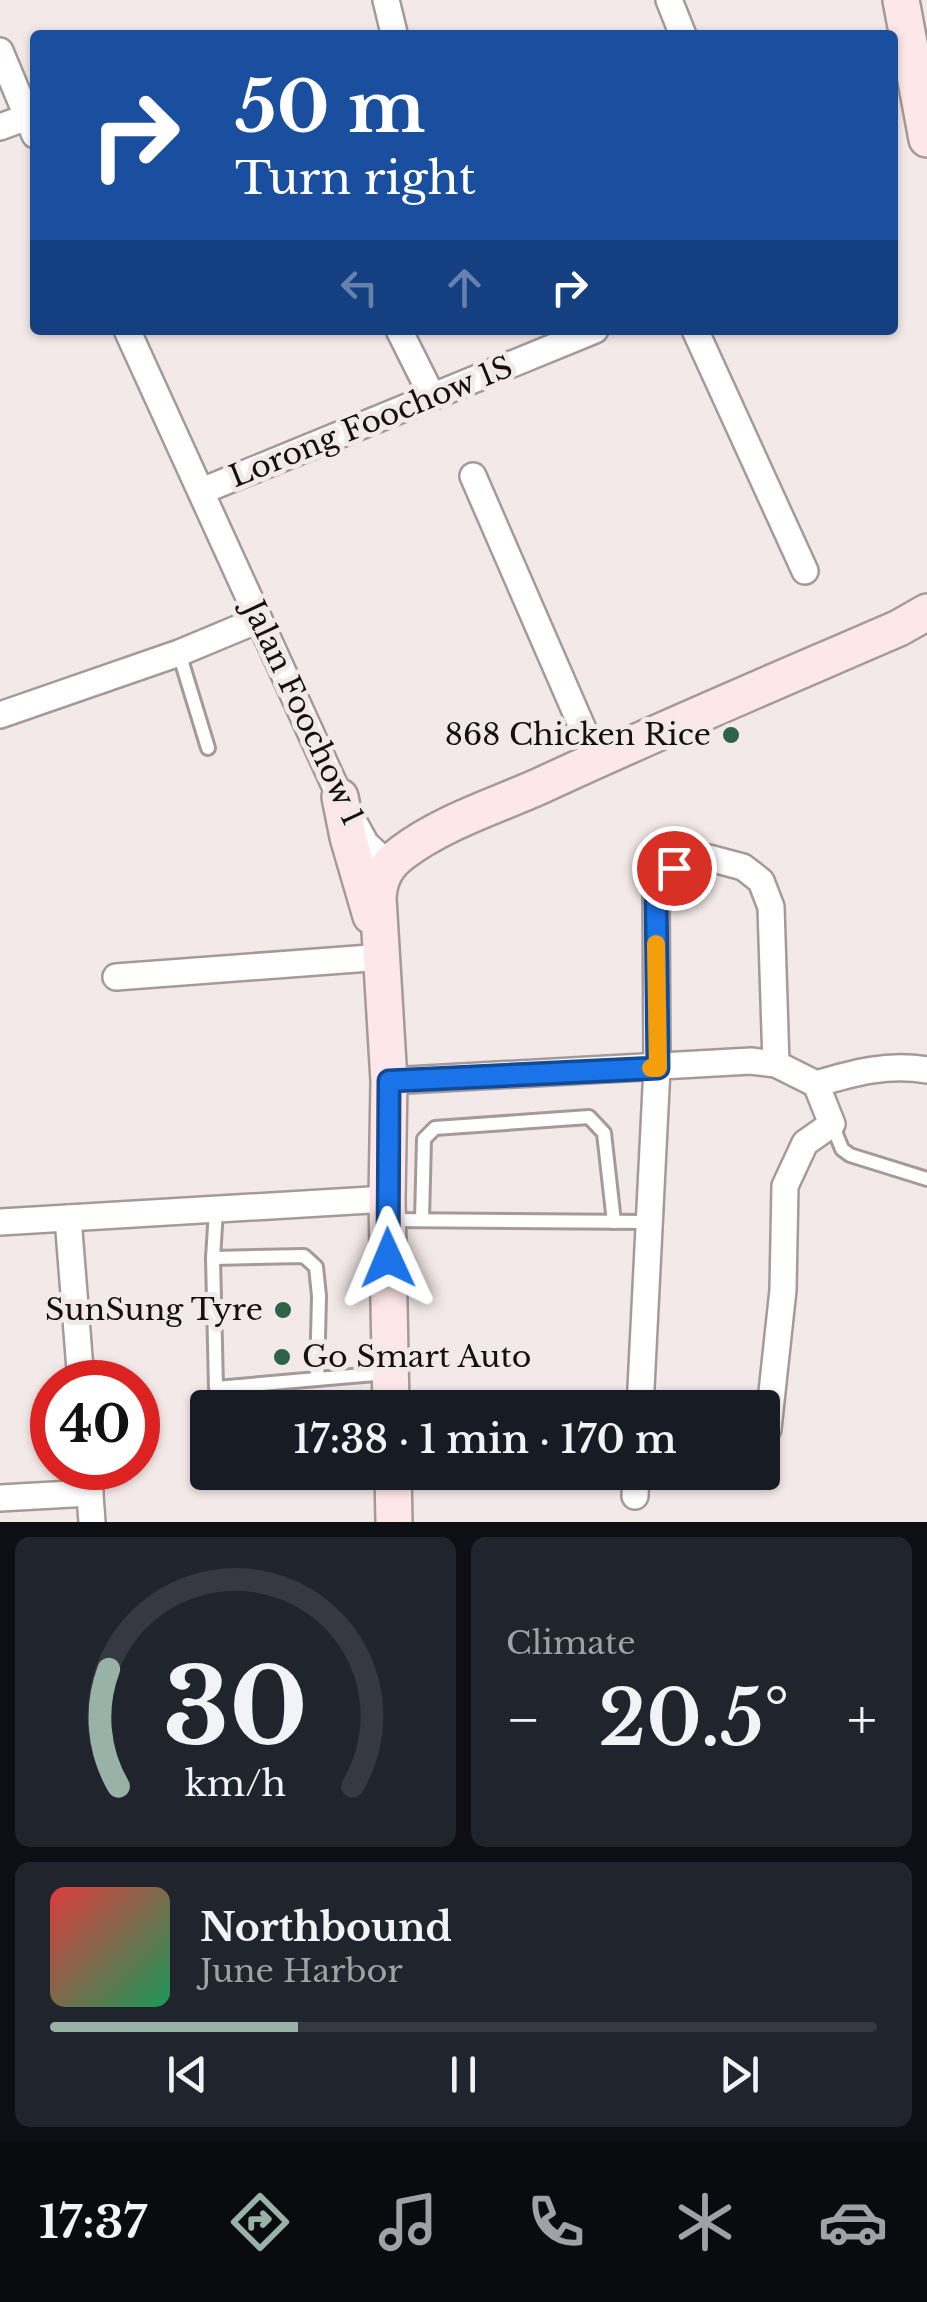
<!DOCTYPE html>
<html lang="en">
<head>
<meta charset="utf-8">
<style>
  body { margin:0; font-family:"Libre Baskerville",serif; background:#20242c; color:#f1f3f6; height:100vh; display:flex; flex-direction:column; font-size:38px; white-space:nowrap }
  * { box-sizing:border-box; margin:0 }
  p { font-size:32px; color:#9ea1a6 }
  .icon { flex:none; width:55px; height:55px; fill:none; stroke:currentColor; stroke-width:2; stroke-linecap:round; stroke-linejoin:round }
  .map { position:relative; height:1522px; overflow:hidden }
  .details { display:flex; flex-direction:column; gap:15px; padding:15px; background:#0d0f14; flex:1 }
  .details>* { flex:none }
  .hud { position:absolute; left:30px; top:30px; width:868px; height:305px; border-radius:10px; box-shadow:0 2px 8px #0004; background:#1a4fa0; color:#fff; overflow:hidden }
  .speed { position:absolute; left:30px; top:1360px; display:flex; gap:20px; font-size:50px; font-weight:700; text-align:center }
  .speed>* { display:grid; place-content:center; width:130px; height:130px; border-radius:50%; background:#171b24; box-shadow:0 2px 8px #0004; line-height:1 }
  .speed .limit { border:15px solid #d22; background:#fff; color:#111 }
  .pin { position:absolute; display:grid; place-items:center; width:85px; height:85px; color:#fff; margin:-42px; border:5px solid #fff; border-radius:50%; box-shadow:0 2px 10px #0007 }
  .me { position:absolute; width:110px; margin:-55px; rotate:359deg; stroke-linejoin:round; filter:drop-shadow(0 0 8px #0008) }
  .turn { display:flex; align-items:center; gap:35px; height:210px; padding:0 40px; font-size:45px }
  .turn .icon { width:130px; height:130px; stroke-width:2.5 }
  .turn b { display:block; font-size:70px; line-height:85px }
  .lanes { display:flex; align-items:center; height:95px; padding:0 40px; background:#0003; justify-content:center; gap:50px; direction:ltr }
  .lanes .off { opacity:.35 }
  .big { font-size:75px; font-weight:600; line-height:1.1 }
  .details .tile { flex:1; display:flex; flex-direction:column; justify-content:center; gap:15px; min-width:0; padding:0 35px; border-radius:15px; background:#20242c }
  .details .dial { align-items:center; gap:0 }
  .dial svg { height:260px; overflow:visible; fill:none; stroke:#363941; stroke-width:7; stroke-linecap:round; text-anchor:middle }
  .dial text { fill:#f1f3f6; stroke:none }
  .song { display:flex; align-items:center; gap:30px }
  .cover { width:120px; height:120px; border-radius:15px; background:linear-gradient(135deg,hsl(0 70% 55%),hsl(150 70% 35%)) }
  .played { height:10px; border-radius:5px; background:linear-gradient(90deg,#99b2a8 30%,#363941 30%) }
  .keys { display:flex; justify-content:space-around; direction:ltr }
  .heat { display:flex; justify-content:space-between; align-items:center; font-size:55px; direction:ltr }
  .details .tiles { flex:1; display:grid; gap:15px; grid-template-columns:1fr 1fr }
  .tile:last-child { grid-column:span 2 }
  .trip { position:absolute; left:190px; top:1390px; width:590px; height:100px; border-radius:10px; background:#171b24; box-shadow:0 2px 8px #0004; font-weight:600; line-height:100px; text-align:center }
  .tab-bar { display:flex; height:160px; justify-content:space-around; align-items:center; background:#090b0e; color:#9ea1a6 }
  .tab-bar .icon { width:70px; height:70px }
  .tab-bar .on { color:#99b2a8 }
  .tab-bar b { font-size:45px; color:#f1f3f6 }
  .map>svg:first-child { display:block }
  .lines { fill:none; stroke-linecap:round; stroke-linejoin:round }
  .lane-casing { stroke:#a59a9a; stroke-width:18 }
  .street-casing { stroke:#a59a9a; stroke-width:30 }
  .secondary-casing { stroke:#a59a9a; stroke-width:40 }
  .lane { stroke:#fff; stroke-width:12 }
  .street { stroke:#fff; stroke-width:25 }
  .secondary { stroke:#fee7e8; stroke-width:35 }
  .route-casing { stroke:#114b97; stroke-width:25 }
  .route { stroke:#1a73e8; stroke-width:18 }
  .slow { stroke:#f59e0b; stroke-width:18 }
  .poi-dot { fill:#2e6348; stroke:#f4e9e9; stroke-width:4 }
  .labels { text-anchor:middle; stroke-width:10; stroke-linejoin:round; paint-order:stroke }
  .street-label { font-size:30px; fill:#141010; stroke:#f4e9e9 }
  .poi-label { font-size:30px; fill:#141010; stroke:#f4e9e9; text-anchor:end }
</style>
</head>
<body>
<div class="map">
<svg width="927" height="1522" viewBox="0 0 927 1522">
  <rect width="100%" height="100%" fill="#f4e9e9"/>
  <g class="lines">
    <defs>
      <g id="lane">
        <polyline points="179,653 208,748"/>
        <polyline points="832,1124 842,1149 850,1155 927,1179"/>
        <polyline points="216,1210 213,1258 304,1256 316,1267 319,1296 317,1379 387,1373"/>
        <polyline points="390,1220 649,1222"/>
        <polyline points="422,1220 424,1139 435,1128 589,1117 604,1133 614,1222"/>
        <polyline points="213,1258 216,1388 317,1379"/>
      </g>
      <g id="street">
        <polyline points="386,0 394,33"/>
        <polyline points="669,0 683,35"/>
        <polyline points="0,51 35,135"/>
        <polyline points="0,127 27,117"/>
        <polyline points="127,330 340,797 366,844 389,865"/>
        <polyline points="399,330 432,396"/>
        <polyline points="695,330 805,571"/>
        <polyline points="473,476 596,759"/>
        <polyline points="202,491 595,330"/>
        <polyline points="0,715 179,653 258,620"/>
        <polyline points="116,977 383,957"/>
        <path d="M389 1081 751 1061 776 1064 816 1084C853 1073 888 1063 927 1070"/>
        <polyline points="68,1218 81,1382"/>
        <polyline points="0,1222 387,1199"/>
        <polyline points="640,1408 657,1068 656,892 674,868 709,858 743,867 761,881 771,907 776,1064"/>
        <polyline points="768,1429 783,1290 785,1186 805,1143 832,1124 816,1084"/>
        <polyline points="88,1468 92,1522"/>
        <polyline points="635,1496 636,1472"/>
        <polyline points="0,1498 90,1493"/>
      </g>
      <g id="secondary">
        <polyline points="901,0 927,139"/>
        <polyline points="340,797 348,837 371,916"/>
        <path d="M391 1408 387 1199 389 1081 378 898C379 879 386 865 402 853 441 823 495 806 540 786 658 731 779 680 899 628L927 612"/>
        <polyline points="393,1472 394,1522"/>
      </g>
    </defs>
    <use href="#lane" class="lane-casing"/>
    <use href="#street" class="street-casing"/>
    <use href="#secondary" class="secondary-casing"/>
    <use href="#lane" class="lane"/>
    <use href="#street" class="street"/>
    <use href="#secondary" class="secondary"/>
  </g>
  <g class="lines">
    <defs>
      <polyline id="route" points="388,1258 389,1081 658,1068 656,892 674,868"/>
    </defs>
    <use href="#route" class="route-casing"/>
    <use href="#route" class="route"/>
    <polyline class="slow" points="651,1068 658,1068 656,944"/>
  </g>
  <g class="poi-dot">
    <circle cx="731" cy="735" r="10"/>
    <circle cx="283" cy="1310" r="10"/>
    <circle cx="282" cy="1357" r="10"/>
  </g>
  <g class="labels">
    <g class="street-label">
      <text transform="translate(371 422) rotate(-22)" y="10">Lorong Foochow 1S</text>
      <text transform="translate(303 713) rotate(65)" y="10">Jalan Foochow 1</text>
    </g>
    <g class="poi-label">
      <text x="711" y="745">868 Chicken Rice</text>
      <text x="263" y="1320">SunSung Tyre</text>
      <text x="302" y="1367" text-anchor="start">Go Smart Auto</text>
    </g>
  </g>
</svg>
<div class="speed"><div class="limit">40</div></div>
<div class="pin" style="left:674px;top:868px;background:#d93025"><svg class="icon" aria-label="arrive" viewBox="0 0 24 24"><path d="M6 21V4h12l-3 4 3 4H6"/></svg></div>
<svg class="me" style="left:388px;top:1258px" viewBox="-20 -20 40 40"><path d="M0-17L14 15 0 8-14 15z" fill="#1a73e8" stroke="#fff" stroke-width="4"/></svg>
<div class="trip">17:38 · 1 min · 170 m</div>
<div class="hud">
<div class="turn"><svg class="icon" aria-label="right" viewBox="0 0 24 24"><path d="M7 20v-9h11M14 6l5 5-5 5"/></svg><div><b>50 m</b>Turn right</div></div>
<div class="lanes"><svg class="icon off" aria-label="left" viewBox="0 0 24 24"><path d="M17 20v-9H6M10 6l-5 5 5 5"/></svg><svg class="icon off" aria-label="ahead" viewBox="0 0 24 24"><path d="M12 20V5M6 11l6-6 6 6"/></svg><svg class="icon" aria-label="right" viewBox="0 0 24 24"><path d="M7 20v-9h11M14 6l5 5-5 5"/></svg></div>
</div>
</div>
<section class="details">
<div class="tiles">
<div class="tile dial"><svg viewBox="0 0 100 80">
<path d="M14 69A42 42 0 1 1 86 69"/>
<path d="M14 69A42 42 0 0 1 11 33" stroke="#99b2a8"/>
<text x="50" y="56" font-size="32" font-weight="700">30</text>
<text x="50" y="72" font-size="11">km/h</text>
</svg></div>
<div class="tile"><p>Climate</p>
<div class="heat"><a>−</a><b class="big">20.5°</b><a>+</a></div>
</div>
<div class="tile">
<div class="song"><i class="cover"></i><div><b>Northbound</b><p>June Harbor</p></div></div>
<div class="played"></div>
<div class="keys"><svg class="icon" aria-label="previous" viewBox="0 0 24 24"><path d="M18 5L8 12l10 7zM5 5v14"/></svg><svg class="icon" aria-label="pause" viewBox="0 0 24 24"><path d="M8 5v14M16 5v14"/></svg><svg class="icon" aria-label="next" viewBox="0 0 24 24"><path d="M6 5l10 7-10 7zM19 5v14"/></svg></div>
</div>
</div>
</section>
<nav class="tab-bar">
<b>17:37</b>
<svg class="icon on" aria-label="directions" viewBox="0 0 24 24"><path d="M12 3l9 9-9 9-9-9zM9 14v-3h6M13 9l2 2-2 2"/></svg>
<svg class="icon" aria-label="music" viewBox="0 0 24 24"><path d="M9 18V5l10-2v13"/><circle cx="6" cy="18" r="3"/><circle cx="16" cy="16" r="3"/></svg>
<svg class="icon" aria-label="phone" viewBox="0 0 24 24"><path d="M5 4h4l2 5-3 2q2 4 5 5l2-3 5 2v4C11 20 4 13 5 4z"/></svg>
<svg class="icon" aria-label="climate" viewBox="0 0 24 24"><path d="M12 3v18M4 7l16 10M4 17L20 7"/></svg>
<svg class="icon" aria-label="car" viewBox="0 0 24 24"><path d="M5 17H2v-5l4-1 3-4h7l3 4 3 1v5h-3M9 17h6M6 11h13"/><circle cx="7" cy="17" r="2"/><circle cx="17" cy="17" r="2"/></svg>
</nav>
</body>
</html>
